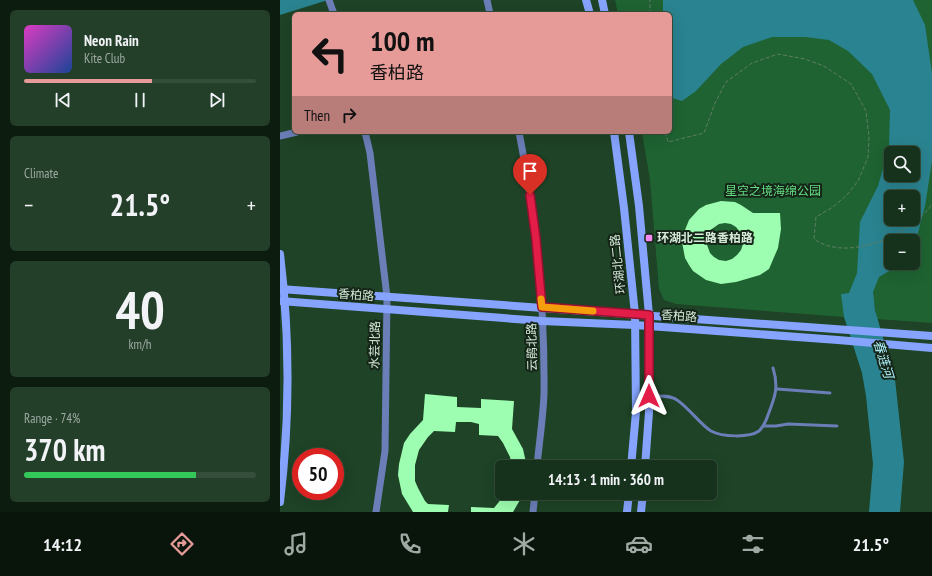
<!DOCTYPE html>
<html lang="en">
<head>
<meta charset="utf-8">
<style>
  body { margin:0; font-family:"PT Sans Narrow","Noto Sans SC",sans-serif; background:#233e29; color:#f1f3f6; height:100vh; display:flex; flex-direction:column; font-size:15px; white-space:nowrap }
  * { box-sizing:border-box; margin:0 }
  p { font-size:13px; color:#9eaaa3 }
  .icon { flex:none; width:22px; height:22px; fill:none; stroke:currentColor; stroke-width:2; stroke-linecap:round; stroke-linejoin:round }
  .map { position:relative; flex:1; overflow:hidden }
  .panel { display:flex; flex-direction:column; gap:10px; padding:10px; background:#0c1c0f; width:280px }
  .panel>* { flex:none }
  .hud { position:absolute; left:12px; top:12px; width:380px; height:122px; border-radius:6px; box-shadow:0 4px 16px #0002,0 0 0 1px #354d3b; background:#e69b98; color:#111; overflow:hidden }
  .buttons { position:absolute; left:604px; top:146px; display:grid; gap:8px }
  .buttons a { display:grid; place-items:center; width:36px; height:36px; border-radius:6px; background:#16321c; box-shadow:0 4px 16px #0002,0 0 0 1px #354d3b; font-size:20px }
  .speed { position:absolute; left:12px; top:448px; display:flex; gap:8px; font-size:20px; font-weight:700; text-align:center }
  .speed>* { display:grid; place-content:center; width:52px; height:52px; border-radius:50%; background:#16321c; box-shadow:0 4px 16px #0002,0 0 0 1px #354d3b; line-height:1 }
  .speed .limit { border:6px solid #d22; background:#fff; color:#111 }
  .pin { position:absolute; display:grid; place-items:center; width:34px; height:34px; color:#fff; margin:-41px -17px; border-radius:50% 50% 50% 0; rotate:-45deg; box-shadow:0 0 4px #0007 }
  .pin .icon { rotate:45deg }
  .me { position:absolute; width:44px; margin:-22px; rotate:0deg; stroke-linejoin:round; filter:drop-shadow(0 0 3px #0008) }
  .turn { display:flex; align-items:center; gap:14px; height:84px; padding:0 12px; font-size:18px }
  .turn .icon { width:52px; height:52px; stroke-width:2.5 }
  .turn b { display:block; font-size:28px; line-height:34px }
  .then { display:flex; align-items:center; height:38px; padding:0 12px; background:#0003; gap:8px; font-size:15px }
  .big { font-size:30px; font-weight:800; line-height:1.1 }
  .panel .widget { flex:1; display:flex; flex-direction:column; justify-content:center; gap:6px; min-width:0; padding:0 14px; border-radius:6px; background:#233e29 }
  .panel .dial { align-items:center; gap:0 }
  .dial b { font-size:52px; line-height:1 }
  .song { display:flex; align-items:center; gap:12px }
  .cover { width:48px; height:48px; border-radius:6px; background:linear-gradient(135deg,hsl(310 70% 55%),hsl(220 70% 35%)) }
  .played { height:4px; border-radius:2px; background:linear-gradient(90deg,#e69b98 55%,#354d3b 55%) }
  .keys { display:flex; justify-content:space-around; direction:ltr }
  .heat { display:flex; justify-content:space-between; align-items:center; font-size:22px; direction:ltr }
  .charge { height:6px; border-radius:3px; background:linear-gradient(90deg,#34c759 74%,#354d3b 0) }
  .trip { position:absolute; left:215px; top:460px; width:222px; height:40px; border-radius:6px; background:#16321c; box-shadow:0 4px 16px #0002,0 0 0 1px #354d3b; font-weight:800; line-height:40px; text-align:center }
  .tab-bar { display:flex; height:64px; justify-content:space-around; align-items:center; background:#09140b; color:#9eaaa3 }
  .tab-bar .icon { width:28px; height:28px }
  .tab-bar .active { color:#e69b98 }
  .tab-bar b { font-size:18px; color:#f1f3f6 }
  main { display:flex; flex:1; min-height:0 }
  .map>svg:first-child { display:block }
  .green { fill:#1f6332; fill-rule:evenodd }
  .water { fill:#2a8390; fill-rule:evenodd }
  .building { fill:#9dfdb0; fill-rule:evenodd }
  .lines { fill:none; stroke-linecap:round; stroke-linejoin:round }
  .path { stroke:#5e7d64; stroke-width:1; stroke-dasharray:4 2; stroke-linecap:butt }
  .service { stroke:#6b7eb7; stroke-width:3 }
  .tertiary { stroke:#6b7eb7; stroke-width:7 }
  .secondary { stroke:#86a4fe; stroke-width:8 }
  .route-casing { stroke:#92132f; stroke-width:10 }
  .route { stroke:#e11d48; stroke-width:7 }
  .slow { stroke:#f59e0b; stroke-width:7 }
  .poi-dot { fill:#f589ef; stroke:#152518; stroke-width:1.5 }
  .labels { text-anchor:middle; stroke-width:4; stroke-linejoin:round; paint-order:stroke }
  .park-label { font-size:12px; fill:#63dd81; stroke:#152518 }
  .poi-label { font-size:12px; font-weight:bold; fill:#d6ebd9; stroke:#152518; text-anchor:start }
  .street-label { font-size:12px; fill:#d6ebd9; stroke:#152518 }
  .water-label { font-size:13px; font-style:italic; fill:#aef0fb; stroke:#152518 }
</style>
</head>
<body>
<main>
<section class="panel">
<div class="widget">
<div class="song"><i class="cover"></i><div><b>Neon Rain</b><p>Kite Club</p></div></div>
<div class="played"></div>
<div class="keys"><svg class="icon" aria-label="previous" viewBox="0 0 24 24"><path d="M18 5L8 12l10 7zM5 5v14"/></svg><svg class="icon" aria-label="pause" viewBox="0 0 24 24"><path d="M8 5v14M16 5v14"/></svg><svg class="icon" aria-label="next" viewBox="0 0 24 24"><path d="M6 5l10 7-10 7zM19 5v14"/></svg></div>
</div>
<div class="widget"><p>Climate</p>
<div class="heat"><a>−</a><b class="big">21.5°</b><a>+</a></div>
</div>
<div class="widget dial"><b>40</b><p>km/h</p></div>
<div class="widget"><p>Range · 74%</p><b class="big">370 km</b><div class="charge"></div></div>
</section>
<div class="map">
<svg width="652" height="512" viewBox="0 0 652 512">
  <rect width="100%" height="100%" fill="#1e4326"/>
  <path class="green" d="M335 0H652V323L597 319 592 292 562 294 564 317 396 304 384 300 379 289 370 180 362 132H390V14H338ZM611 153H633V175H611ZM611 197H633V219H611ZM611 241H633V263H611Z"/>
  <g class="water">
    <polygon points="0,0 48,0 0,15"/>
    <path d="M383 0H633L645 25 652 73V161L645 206 638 233 633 242 611 241V263H617L611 270 599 277 593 292 595 310 615 379 624 462 620 512H589L593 464 586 396 582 373 564 317 561 294 569 293 577 273 580 222 598 186 609 148 610 110 592 74 568 51 549 40 525 37H492L463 47 441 64 416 91 402 101 392 98 390 95V14H383ZM611 153H633V175H611ZM611 197H633V219H611Z"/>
  </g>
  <g class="building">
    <path d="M441 201 455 202 461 205 473 213H500L501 229 498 248 489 269 480 275 456 282 441 284 426 280 413 271 409 265 405 258 402 242 403 235 409 220 419 209 426 205ZM445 223 451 224 456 227 460 232 463 238V244L461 250 457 255 452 259 446 261 439 260 434 257 430 253 426 242V236L429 231 439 224Z"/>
    <polygon points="145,394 177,397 177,407 201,408 201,399 234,401 232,429 243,449 247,467 232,467 230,457 223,443 218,436 199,435 199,424 191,422 176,422 175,432 154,431 148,437 139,450 135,465 135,481 138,488 145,501 148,504 169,505 168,512 133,512 122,494 118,475 119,464 124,443 130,434 143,420"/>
    <polygon points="226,493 244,493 233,512 191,512 191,507 214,508"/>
  </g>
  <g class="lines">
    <g class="path">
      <polyline points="370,14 370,0"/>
      <path d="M385 132 388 142 424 133 435 103 446 82 472 63 498 54 525 59 544 66 571 84 586 111 589 137 588 157 578 181 567 195 553 207 536 217 534 239C567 263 631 235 652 204"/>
    </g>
    <g class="service">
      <polyline points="497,389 550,393"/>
      <path d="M371 396C379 396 390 395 397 400 409 408 421 425 431 431 442 437 469 438 479 431 484 426 486 421 488 415 495 397 499 387 493 368"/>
      <polyline points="483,426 496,426 508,424 557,426"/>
    </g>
    <g class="tertiary">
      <polyline points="49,0 54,14"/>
      <polyline points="207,0 210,14"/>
      <polyline points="85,132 90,153 107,297 105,451 96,512"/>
      <path d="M239 132C256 218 265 307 264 394 263 419 259 443 257 467"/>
      <polyline points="0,136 17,132"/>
      <polyline points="253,512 255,493"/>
    </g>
    <g class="secondary">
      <polyline points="306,0 310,14"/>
      <polyline points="322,0 325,14"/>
      <polyline points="334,132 344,208 355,314 356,412 351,467"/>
      <polyline points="349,132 359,206 369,315 369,412 365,467"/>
      <path d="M0 254C10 336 10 420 0 502"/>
      <polyline points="0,289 652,336"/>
      <polyline points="0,301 262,321 355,325 558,340 652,348"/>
      <polyline points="347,512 349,493"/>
      <polyline points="361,512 363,493"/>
    </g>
  </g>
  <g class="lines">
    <defs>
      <polyline id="route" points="250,195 256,239 262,307 369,315 369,396"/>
    </defs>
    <use href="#route" class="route-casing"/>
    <use href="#route" class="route"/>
    <polyline class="slow" points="261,299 262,307 313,311"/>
  </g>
  <rect class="poi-dot" x="365" y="234" width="8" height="8" rx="2"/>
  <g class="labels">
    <g class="park-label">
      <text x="493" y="195">星空之境海绵公园</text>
    </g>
    <g class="poi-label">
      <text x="377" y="242">环湖北二路香柏路</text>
    </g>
    <g class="street-label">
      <text transform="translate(338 264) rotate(-96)" y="4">环湖北二路</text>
      <text transform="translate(76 295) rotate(5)" y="4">香柏路</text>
      <text transform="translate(399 316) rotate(4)" y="4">香柏路</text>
      <text transform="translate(95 345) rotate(-89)" y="4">水芸北路</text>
      <text transform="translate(252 347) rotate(-91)" y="4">云鹃北路</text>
    </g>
    <g class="water-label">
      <text transform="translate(604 359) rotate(73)" y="5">春涟河</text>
    </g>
  </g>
</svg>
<div class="buttons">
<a><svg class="icon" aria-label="search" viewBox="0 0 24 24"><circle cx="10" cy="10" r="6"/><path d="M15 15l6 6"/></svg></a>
<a>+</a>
<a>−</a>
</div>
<div class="speed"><div class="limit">50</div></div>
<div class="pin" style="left:250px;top:195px;background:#d93025"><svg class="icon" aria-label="arrive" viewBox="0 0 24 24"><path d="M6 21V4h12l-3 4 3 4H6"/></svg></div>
<svg class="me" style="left:369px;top:396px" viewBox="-20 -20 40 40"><path d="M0-17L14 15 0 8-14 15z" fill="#e11d48" stroke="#fff" stroke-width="4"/></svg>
<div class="trip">14:13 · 1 min · 360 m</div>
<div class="hud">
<div class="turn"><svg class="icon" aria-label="left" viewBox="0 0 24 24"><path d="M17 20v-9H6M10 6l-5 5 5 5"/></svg><div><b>100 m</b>香柏路</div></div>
<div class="then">Then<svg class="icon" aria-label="right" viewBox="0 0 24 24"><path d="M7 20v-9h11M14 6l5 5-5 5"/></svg></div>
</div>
</div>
</main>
<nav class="tab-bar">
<b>14:12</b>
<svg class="icon active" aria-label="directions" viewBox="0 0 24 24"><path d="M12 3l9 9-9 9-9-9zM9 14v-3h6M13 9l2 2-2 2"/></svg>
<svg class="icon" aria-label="music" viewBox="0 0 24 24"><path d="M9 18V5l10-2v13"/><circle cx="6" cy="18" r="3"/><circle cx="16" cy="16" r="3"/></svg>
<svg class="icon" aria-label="phone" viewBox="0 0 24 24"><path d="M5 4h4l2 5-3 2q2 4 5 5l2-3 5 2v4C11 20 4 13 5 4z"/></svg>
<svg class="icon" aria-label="climate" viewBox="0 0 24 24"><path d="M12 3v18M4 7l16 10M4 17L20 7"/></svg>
<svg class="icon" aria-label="car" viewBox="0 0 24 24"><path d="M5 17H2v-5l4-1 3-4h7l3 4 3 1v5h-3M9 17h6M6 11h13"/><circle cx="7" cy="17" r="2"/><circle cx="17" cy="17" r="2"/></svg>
<svg class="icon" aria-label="filters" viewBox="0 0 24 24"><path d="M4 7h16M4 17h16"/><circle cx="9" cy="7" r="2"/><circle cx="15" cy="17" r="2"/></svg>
<b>21.5°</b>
</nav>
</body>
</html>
